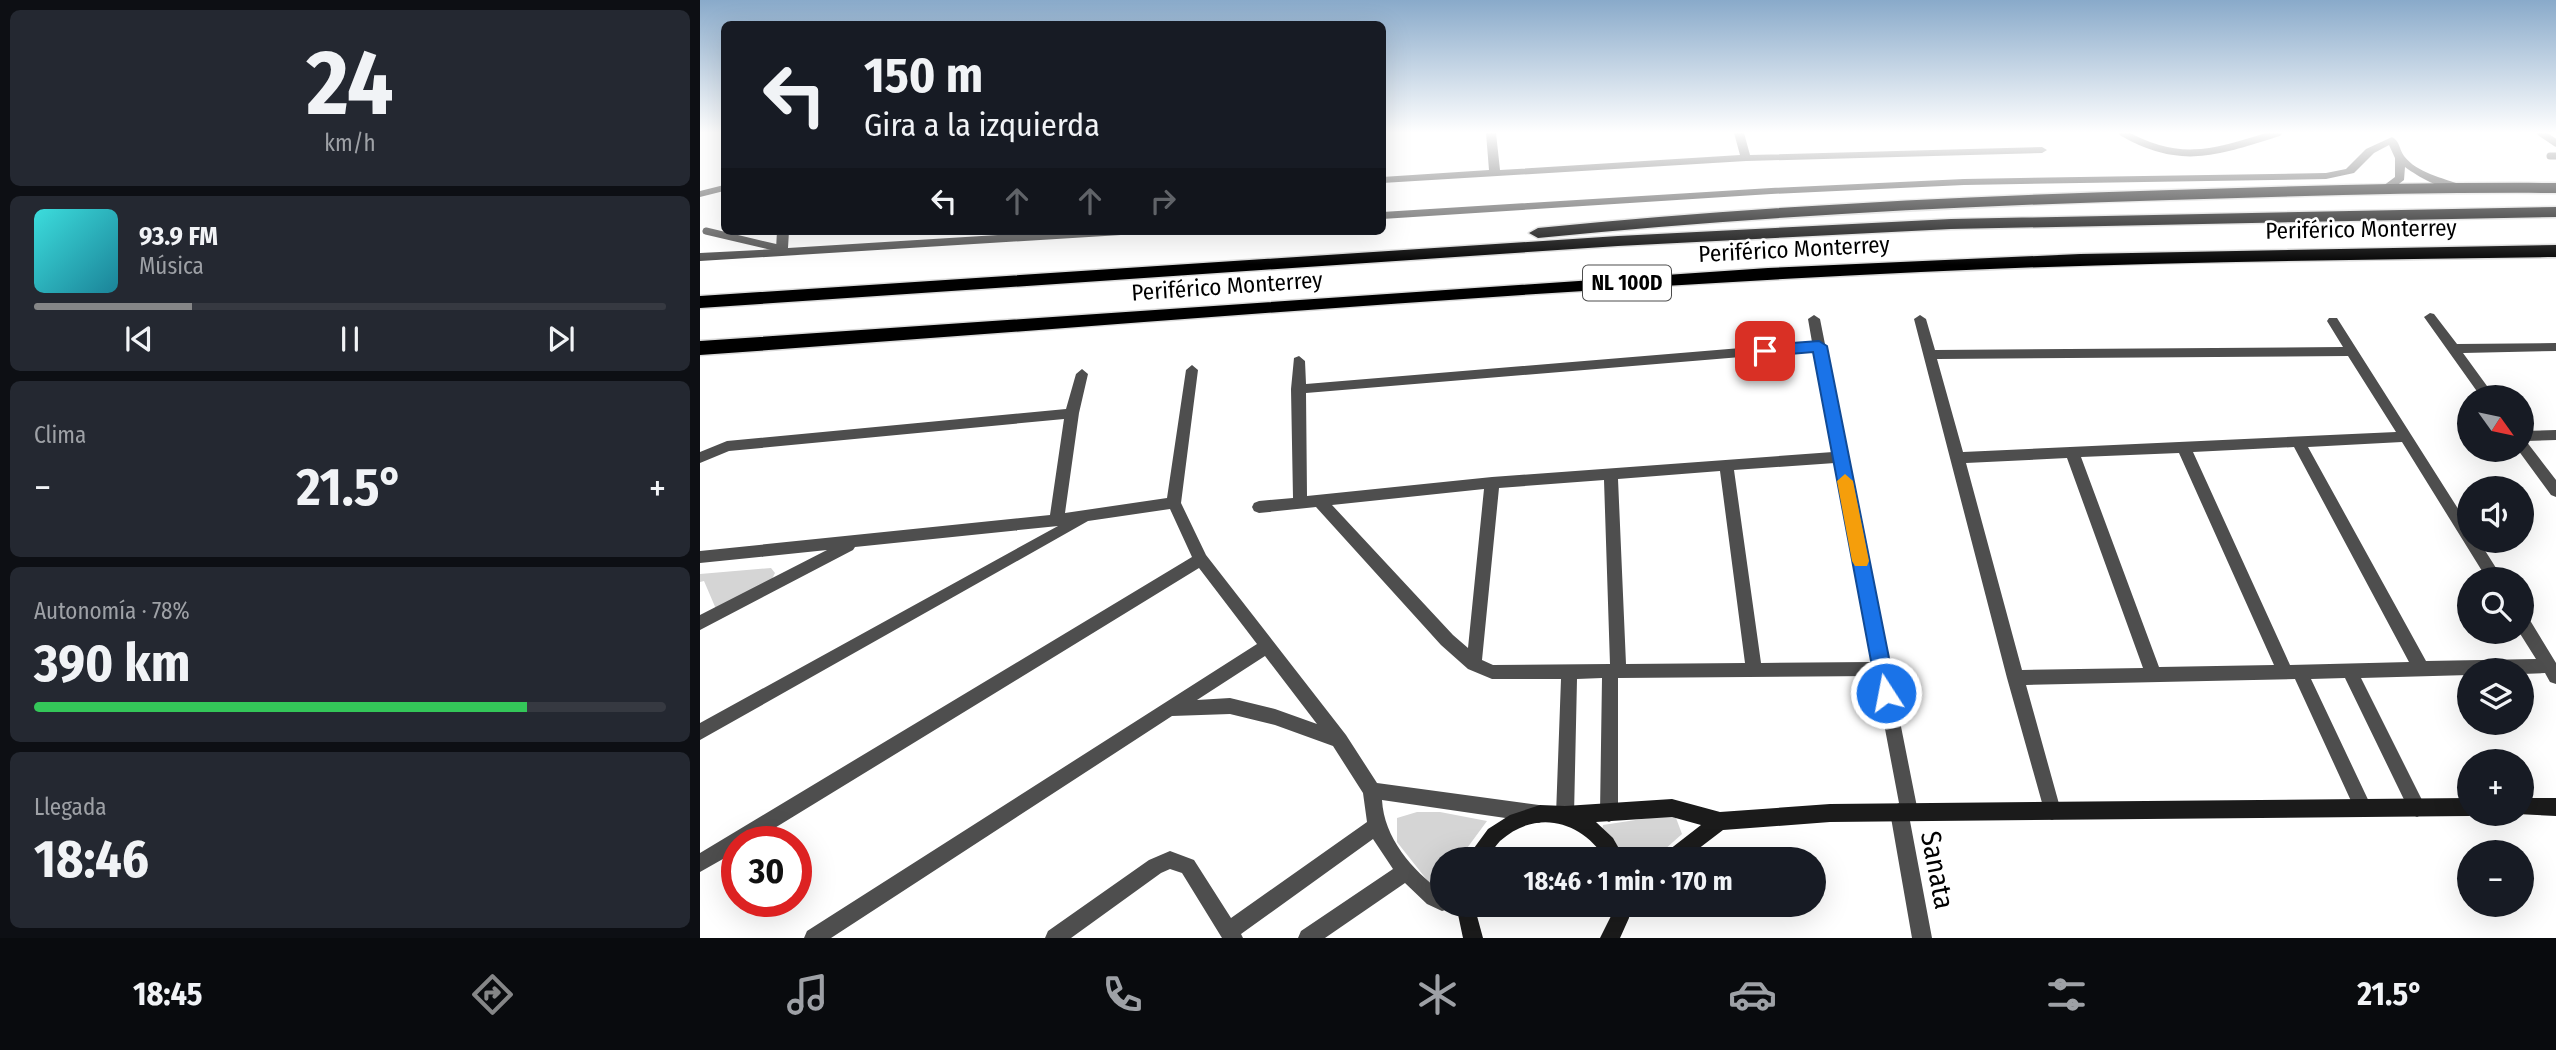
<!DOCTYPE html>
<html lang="es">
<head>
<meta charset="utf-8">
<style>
  body { margin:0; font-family:"Fira Sans Condensed",sans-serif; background:#242831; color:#f1f3f6; height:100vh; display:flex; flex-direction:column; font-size:26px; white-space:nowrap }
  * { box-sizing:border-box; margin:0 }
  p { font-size:23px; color:#9ea1a6 }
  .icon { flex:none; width:38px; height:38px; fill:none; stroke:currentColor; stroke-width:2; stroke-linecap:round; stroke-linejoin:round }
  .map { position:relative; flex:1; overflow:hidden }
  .sheet { display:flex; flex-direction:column; gap:10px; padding:10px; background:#0d0f14; width:700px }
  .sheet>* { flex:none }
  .hud { position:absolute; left:21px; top:21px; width:665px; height:214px; border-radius:10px; box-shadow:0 7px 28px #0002; background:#171b24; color:#f1f3f6; overflow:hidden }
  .needle { width:46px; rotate:123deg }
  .buttons { position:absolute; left:1757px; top:385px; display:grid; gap:14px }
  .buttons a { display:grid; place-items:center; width:77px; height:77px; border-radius:50%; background:#171b24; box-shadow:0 7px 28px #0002; font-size:35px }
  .speed { position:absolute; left:21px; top:826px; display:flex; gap:14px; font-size:35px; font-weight:700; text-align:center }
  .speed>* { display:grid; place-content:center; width:91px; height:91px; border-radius:50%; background:#171b24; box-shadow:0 7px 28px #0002; line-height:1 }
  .speed .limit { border:10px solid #d22; background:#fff; color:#111 }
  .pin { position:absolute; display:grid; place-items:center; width:60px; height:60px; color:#fff; margin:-30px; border-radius:14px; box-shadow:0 4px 10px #0006 }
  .me { position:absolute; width:77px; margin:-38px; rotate:349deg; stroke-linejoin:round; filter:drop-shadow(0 0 5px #0008) }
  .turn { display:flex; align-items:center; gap:24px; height:147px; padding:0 28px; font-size:32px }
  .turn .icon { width:91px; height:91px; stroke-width:2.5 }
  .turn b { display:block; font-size:49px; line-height:60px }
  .lanes { display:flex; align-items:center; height:66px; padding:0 28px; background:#0003; justify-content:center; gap:35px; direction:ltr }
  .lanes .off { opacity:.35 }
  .big { font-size:52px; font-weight:700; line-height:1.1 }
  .sheet .widget { flex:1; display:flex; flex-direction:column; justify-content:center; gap:10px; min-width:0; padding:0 24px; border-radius:10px; background:#242831 }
  .sheet .dial { align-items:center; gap:0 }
  .dial b { font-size:91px; line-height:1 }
  .song { display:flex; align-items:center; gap:21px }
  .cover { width:84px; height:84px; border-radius:10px; background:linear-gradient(135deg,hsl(180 70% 55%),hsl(190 70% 35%)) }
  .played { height:7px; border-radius:4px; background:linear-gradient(90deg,#858687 25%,#363941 25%) }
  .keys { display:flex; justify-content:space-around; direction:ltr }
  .heat { display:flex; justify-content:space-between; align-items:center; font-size:38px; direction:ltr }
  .charge { height:10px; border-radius:5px; background:linear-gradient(90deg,#34c759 78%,#363941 0) }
  .trip { position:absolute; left:730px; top:847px; width:396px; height:70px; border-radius:35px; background:#171b24; box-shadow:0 7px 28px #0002; font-weight:700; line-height:70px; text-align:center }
  .tab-bar { display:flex; height:112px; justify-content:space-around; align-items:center; background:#090b0e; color:#9ea1a6 }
  .tab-bar .icon { width:49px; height:49px }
  .tab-bar .active { color:#858687 }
  .tab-bar b { font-size:32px; color:#f1f3f6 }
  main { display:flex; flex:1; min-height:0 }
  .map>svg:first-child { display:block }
  .green { fill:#d5d5d5 }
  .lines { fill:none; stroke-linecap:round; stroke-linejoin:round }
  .highway-casing { stroke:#dbdbdb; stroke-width:3 }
  .lane { stroke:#4e4e4e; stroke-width:7 }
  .street { fill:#4e4e4e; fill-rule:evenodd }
  .secondary { fill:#1b1b1b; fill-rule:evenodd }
  .highway { fill:#000; fill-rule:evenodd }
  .route { fill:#1a73e8; stroke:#114b97; stroke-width:2 }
  .slow { fill:#f59e0b }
  .labels { text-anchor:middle; stroke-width:5; stroke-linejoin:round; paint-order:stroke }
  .shield { fill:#fff; stroke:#4c4c4c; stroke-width:2 }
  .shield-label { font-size:21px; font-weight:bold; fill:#000 }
  .street-label { font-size:23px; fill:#000; stroke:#fff }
  .near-street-label { font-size:28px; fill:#000; stroke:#fff }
</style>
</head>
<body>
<main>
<section class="sheet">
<div class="widget dial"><b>24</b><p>km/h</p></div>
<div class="widget">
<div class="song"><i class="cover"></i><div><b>93.9 FM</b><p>Música</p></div></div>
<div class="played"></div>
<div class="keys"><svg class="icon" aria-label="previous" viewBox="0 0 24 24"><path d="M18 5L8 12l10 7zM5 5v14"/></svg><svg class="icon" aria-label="pause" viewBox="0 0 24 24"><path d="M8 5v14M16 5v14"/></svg><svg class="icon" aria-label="next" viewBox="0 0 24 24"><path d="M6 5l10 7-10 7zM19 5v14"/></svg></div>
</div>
<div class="widget"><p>Clima</p>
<div class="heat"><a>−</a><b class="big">21.5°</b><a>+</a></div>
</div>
<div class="widget"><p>Autonomía · 78%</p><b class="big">390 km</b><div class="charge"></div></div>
<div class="widget"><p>Llegada</p><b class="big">18:46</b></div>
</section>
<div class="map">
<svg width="1856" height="938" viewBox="0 0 1856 938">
  <rect width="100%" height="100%" fill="#fff"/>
  <g class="green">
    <polygon points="71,568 75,573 71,581 16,609 4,581 0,582 0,574"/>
    <polygon points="717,812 740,812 787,821 759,859 742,859 742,893 727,880 697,842 697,818"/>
    <polygon points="968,815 976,818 982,834 954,859 924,859 914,840 902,830 903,825"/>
  </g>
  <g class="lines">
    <defs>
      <g id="highway">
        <path d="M1856 183V193C1727 192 1599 196 1470 200 1259 206 1048 217 838 238L829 233 838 228C1048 207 1259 196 1471 190 1599 186 1727 182 1856 183Z"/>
        <polygon points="1856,207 1856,217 1251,229 918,246 0,308 0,296 918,236 1251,219"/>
        <path d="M1856 245V257C1644 260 1432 262 1221 272 813 291 407 326 0 355V341L1068 268 1380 254Z"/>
      </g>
    </defs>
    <use href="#highway" class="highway-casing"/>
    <g class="lane">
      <path d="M1423 133C1482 167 1518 151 1578 133"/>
      <polyline points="1841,133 1856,143"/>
      <polyline points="1850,156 1856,156"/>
      <polyline points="6,231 82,249"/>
    </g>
    <g class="street">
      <polygon points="786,133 796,133 800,170 1040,155 1034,133 1044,133 1050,155 1342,147 1347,150 1342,153 1046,161 682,183 682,177 789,170"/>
      <path d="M1692 137C1700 141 1699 149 1704 156 1717 173 1743 178 1762 185V189C1743 191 1720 178 1705 167L1704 180 1691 190H1683V186L1695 177V158L1689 145 1674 153 1654 173 1626 179 1264 185 1071 194 682 219V212L1071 188 1264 179 1626 173 1646 169 1666 149Z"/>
      <polygon points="24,185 24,191 0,197 0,191"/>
      <polygon points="77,231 89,231 88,248 362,231 427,231 421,235 0,261 0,253 76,249"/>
      <polygon points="1730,313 1734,314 1757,344 1856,343 1856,351 1763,353 1795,397 1781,397 1724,317"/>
      <path d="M1114 315 1120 319 1218 812 1215 818 1210 821 1232 938H1212L1190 812 1193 806 1199 803 1175 676 918 678V813L915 819 909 822 903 819 900 813 902 678 877 679 874 815 871 821 865 824 859 821 856 815 861 679H792L768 669 741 645 616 507 559 513 554 511 552 507 554 503 559 501 593 498 591 389 594 358 599 356 605 361 606 384 1112 342 1108 319ZM1114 351 1133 452 792 477 607 496 606 393ZM1135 463 1172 662 1061 663 1034 470ZM1020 471 1045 663 926 664 918 479ZM904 480 910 664 793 665 782 660 799 488ZM784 489 768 648 753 635 632 505Z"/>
      <path d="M1220 315 1226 319 1235 350 1643 347 1627 321 1629 318H1637L1769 526V541H1779L1803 579H1787L1702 442 1608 447 1726 661 1836 659 1819 632H1822V615L1828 617 1856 663V684L1850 682 1845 673 1822 674V670H1769V675L1661 678 1726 808 1723 814 1717 817 1711 814 1645 678 1611 679 1672 808 1669 814 1663 817 1657 814 1595 679 1326 685 1361 811 1358 817 1352 820 1346 817 1307 678 1214 319ZM1648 356 1696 432 1263 452 1237 359ZM1594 447 1709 662 1590 665 1493 452ZM1479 453 1574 665 1459 667 1381 457ZM1367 458 1443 668 1322 670 1266 463Z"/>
      <path d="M492 365 498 370 481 503 506 555 646 735 677 783 839 805 845 808 848 814 845 820 839 823 682 800C684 838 712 870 742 892V905H750L749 909 742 911 727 904 705 883 625 938H598L601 931 693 869 673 839 541 934 543 938H522L482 873 470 869 461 873 371 938H345L348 931 449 860 470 851 494 860 531 918 667 822 663 793 633 746 575 725 530 714 472 716 131 938H104L107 931 557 644 499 568 52 842H37V851L0 872V853L492 557 470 509 388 521 0 740V723L358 526 155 547 153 550 0 630V615L127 550 0 563V551L350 515 364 419 29 451 0 463V452L27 441 366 409 376 374 382 369 388 374 379 413 365 513 467 498 486 370ZM565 656 617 724 575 709 530 698 497 700Z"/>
      <polygon points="1856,430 1856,440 1826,441 1856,480 1856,497 1851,495 1818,450 1822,450 1822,431"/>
    </g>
    <g class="secondary">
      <path d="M1769 798V814H1774L1769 816 1130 822 1023 830 985 859H962L965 853 1001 825 972 817 896 822 913 838 925 859H906C881 821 837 808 800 841 795 846 791 854 786 859H766L788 829 810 815 840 805 865 806 972 799 1020 812 1130 804Z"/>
      <polygon points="1822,798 1856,798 1856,816 1817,814 1822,814"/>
      <polygon points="756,905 774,905 783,938 763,938"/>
      <polygon points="913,905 931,905 929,918 920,938 900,938 911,916"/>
    </g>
    <use href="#highway" class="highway"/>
  </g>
  <linearGradient id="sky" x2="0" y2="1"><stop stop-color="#89aaca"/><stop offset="0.5" stop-color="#fff"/><stop offset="1" stop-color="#fff" stop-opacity="0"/></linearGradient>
  <rect width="1856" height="265" fill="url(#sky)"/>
  <polygon class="route" points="1119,341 1127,346 1196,693 1193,699 1186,702 1180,699 1177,693 1113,352 1065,356 1057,351 1065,345"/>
  <polygon class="slow" points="1145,474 1153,481 1169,561 1167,566 1155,566 1152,561 1137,481"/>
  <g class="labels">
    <rect class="shield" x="883" y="265.5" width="88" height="35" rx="5"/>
    <g class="shield-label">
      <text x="927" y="290">NL 100D</text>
    </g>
    <g class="street-label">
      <text transform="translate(1661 229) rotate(-1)" y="8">Periférico Monterrey</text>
      <text transform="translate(1094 249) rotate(-3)" y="8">Periférico Monterrey</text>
      <text transform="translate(527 286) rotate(-4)" y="8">Periférico Monterrey</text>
    </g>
    <g class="near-street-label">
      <text transform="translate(1238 870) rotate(79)" y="10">Sanata</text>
    </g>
  </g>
</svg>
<div class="buttons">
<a><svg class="needle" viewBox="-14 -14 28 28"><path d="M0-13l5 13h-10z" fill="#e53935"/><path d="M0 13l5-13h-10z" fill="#9ea1a6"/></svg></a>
<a><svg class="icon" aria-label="sound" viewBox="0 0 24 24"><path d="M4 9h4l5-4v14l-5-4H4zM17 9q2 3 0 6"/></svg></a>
<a><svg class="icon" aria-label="search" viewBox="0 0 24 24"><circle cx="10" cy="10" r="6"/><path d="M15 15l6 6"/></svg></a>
<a><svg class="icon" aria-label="layers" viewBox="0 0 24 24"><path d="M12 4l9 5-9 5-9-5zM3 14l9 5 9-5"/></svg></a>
<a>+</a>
<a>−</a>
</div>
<div class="speed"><div class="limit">30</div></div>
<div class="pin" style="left:1065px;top:351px;background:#d93025"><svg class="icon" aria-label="arrive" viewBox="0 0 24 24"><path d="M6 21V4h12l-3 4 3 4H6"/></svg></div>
<svg class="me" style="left:1186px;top:693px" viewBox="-20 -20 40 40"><circle r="17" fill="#1a73e8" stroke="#fff" stroke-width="3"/><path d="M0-11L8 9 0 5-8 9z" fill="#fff"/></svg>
<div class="trip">18:46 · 1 min · 170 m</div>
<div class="hud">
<div class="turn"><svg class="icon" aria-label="left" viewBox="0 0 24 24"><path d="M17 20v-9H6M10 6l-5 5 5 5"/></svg><div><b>150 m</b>Gira a la izquierda</div></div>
<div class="lanes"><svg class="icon" aria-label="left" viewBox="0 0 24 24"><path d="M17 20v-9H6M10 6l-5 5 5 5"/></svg><svg class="icon off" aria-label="ahead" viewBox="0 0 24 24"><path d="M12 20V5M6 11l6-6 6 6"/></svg><svg class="icon off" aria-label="ahead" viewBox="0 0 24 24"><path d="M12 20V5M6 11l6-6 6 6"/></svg><svg class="icon off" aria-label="right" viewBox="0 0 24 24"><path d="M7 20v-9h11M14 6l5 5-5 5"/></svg></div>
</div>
</div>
</main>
<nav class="tab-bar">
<b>18:45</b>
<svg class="icon active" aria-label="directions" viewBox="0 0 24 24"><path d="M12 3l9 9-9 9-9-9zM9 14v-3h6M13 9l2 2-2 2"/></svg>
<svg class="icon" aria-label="music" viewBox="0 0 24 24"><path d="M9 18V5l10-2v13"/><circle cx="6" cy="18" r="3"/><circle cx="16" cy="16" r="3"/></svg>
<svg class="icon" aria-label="phone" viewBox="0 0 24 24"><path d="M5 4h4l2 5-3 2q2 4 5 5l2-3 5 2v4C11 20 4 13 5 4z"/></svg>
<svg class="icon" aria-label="climate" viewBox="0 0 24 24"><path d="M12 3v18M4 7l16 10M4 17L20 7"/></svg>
<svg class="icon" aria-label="car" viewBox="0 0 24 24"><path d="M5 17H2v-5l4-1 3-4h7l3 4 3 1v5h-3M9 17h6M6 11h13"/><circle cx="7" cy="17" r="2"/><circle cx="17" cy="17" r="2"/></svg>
<svg class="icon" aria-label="filters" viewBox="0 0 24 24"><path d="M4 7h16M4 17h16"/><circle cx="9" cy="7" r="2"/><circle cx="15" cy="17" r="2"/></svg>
<b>21.5°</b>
</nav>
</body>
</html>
